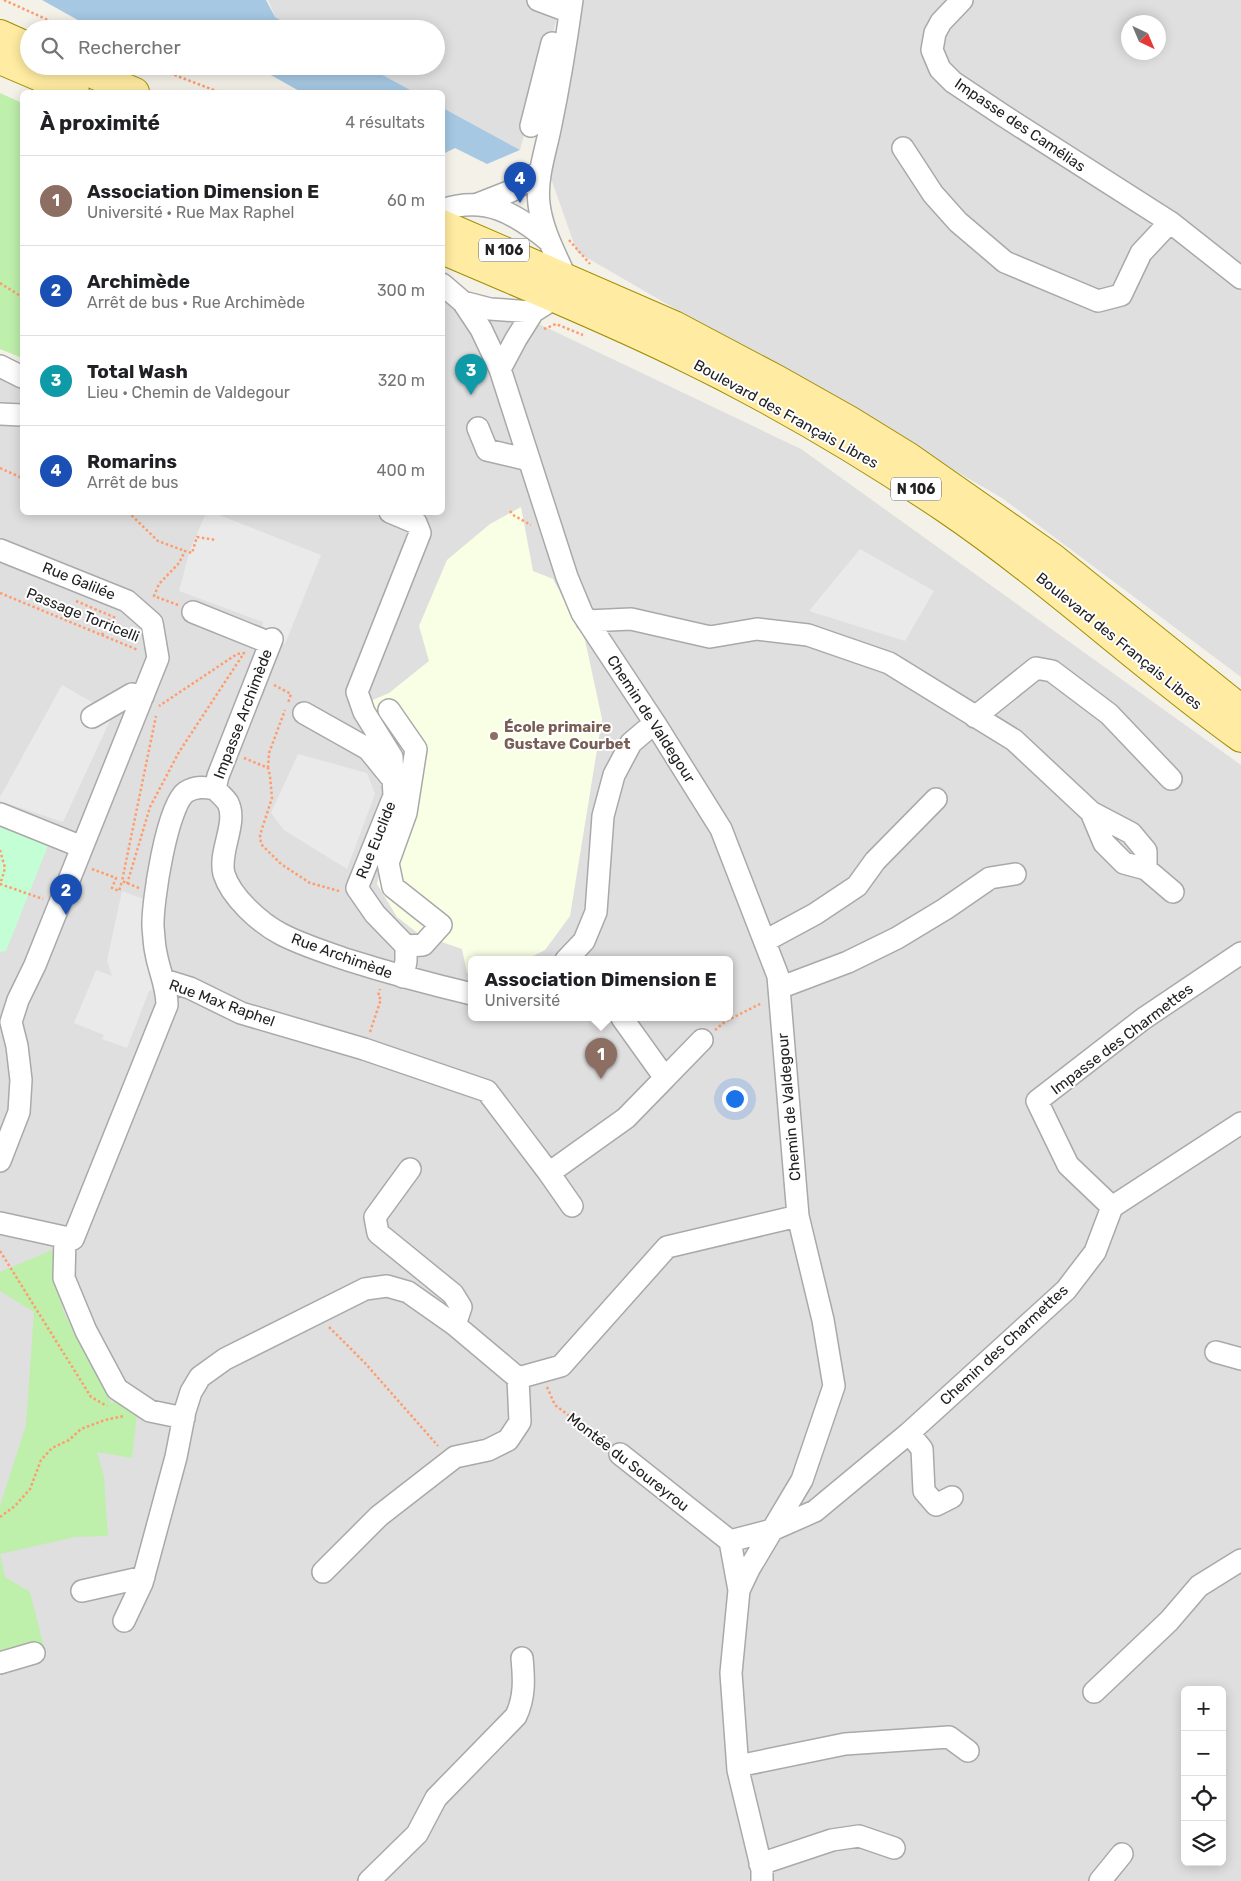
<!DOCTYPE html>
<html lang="fr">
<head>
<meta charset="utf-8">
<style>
  body { margin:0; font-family:Rubik,sans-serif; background:#f2f2f2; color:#202124 }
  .controls { position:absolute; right:15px; bottom:15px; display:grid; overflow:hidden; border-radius:8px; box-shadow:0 2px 12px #0003 }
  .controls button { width:45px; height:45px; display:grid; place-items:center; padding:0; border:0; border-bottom:1px solid #e0e0e0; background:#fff; color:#202124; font:25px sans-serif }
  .compass { position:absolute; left:1121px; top:15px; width:45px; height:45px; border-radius:50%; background:#fff; box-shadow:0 2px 12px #0003; rotate:136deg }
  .you { position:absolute; left:734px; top:1098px; width:18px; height:18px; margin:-12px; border:4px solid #fff; border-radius:50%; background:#1a73e8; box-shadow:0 0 0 8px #1a73e833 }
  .badge { display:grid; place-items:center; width:32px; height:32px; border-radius:50%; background:#b45309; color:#fff; font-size:16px; font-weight:700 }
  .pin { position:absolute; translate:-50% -41px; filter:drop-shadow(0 1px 2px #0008) }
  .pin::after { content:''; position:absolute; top:26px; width:18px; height:15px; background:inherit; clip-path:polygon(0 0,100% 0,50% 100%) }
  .popup { position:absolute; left:468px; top:956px; width:265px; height:65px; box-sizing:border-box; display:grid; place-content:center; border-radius:8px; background:#fff; filter:drop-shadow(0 1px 4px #0005); font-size:16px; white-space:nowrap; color:#757577 }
  .popup b { font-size:19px; color:#202124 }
  .popup::after { content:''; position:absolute; left:50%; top:100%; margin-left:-10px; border:10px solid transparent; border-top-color:#fff }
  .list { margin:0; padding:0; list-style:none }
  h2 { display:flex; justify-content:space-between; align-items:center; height:65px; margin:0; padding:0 20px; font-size:21px }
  h2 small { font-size:16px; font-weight:400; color:#757577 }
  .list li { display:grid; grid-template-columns:32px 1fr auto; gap:15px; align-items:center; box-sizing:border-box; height:90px; padding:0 20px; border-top:1px solid #e0e0e0 }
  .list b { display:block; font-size:19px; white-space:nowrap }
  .list p { margin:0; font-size:16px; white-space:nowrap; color:#757577 }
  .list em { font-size:16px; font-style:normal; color:#757577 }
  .icon { flex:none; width:28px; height:28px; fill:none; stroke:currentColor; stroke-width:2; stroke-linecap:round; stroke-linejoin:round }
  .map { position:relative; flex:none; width:1241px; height:1881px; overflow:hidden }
  .search { position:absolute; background:#fff; box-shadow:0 2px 12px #0003; left:20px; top:20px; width:425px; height:55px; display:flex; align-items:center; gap:12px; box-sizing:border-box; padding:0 18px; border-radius:28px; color:#757577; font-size:19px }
  .panel { position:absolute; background:#fff; box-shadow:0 2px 12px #0003; left:20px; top:90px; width:425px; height:425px; border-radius:8px }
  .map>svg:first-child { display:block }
  .residential { fill:#e0dfdf; fill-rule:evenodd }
  .education { fill:#f9ffe5 }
  .grass { fill:#beefab }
  .park { fill:#c4fed5 }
  .parking { fill:#eaeaea }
  .water { fill:#a6c8e3 }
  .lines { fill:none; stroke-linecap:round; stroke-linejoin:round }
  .minor-casing { stroke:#a9a9a9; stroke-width:24 }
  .major-casing { stroke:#a08e00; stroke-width:30 }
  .path { stroke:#ff9c6d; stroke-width:2.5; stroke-dasharray:2.5 2.5; stroke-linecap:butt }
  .minor { stroke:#fff; stroke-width:21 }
  .major { stroke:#ffeba1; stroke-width:28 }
  .education-dot { fill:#8d6e63; stroke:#fff; stroke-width:2 }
  .labels { text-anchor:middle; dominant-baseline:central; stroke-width:4; stroke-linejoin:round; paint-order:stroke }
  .shield { fill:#fff; stroke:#646464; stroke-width:1 }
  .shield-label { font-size:14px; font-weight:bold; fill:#222 }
  .street-label { font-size:15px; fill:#222; stroke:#fff }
  .education-label { font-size:15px; font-weight:bold; fill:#785e54; stroke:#fff; text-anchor:start }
</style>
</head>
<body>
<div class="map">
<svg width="1241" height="1881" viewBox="0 0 1241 1881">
  <rect width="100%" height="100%" fill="#f3f1e8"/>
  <path class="residential" d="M268 0H562L520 150 443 108 442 92H414L366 66H436V29H296L275 17Z
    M574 0H1241V677L1002 498 577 252 548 170ZM1128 22H1158V52H1128Z
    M443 280 480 296 801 449 1241 765V1881H0V377L22 386V512H442ZM472 960H730V1018H472ZM1185 1690H1222V1862H1185Z"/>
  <path class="education" d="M521 507 533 571 553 579 585 640 602 719 570 916 545 950 525 960H472V973H467L462 949 419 934 397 917 377 884 387 843 404 793 368 702 389 693 429 661 419 626 447 560 490 524Z"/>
  <path class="grass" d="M0 93 22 103V358L0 349Z
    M52 1250 63 1311 111 1403 139 1396 132 1458 97 1452 104 1477 108 1536 75 1537 0 1554 5 1577 30 1592 44 1647 0 1659V1506L26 1425 34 1312 0 1291V1272Z"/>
  <path class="park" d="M0 824 49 843 6 951 0 952Z"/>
  <path class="parking" d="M206 513H214L321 555 285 644 261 632 263 622 179 591 190 550Z
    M860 549 934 591 905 641 809 611Z
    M62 685 113 714 63 822 0 801V797Z
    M298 754 367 773 375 794 347 869 284 830 271 813Z
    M122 891 146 900 153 989 149 991 127 1048 102 1039 104 1035 74 1023 96 970 112 976 107 960Z"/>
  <path class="water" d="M42 0H266L275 17 296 29H94Z
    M255 66H366L414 92H301Z
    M442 108H443L520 150 487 164 455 148 443 154Z"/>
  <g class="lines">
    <defs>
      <path id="minor" d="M538 0 570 12
        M962 0 941 22 935 33 932 50 940 69 953 82 1004 116 1170 222 1241 278
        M531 126 552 43
        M903 148 933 194 958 222 1005 262 1098 301 1121 295 1141 253 1170 222
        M478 204 511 191 540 171
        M442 210C486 195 516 214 549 241
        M442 284 463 302 490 309 533 312 555 298 565 276C555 253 542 230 539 204 536 179 545 153 550 129 559 86 566 43 572 0
        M463 302 481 329 500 369 567 577 582 613 656 725 721 829 778 976 798 1216 823 1320 834 1386 802 1480 749 1569 739 1590 731 1673 738 1770 762 1870V1881
        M0 366 22 377
        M500 369 516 339 533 312
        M0 414 22 415
        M478 428 487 450 529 460
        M390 512 416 523 420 533 357 692 364 712 392 757 394 796 357 888 375 914 406 946V961L403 977
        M0 550 127 601 152 623 158 658 35 965 18 1000 11 1022 17 1046 21 1080 19 1112 0 1161
        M193 612 270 643
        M587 621 631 619 710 637 757 629 808 635 889 663 1014 740 1091 812 1104 843 1124 863 1146 869 1173 892
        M389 710 416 749 406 813 388 863 393 887 441 925 423 945 406 946
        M304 713 368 749 390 776
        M92 717 132 694 143 696
        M975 717 1036 668 1052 671 1109 714 1171 779
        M215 789 218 776 272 639
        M1091 812 1131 833 1146 851V869
        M0 814 82 847
        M765 941 815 914 857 886 875 861 936 799
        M566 960 584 941 596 912 603 816 614 775 631 743 645 731 656 725
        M164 980 190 988 241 1013 364 1049 487 1091 549 1173 626 1118 665 1078 622 1018
        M779 988 848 962 897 938 945 909 990 878 1015 874
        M665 1078 702 1040
        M410 1169 375 1217 378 1233 453 1294 461 1307 455 1325
        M549 1173 572 1206
        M1112 1207 1068 1165 1037 1101 1143 1019 1241 953
        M0 1223 73 1239 167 1005C167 986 159 971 156 953 154 945 154 936 153 927 152 903 167 805 186 792 196 786 205 787 215 789 219 793 225 798 228 803 238 823 218 852 224 874 231 897 260 923 281 934 302 945 325 952 348 960 389 973 430 984 472 994
        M65 1237 64 1278 86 1331 117 1389 150 1411 184 1418
        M1216 1352 1241 1359
        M909 1433 922 1449 924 1491 936 1505 952 1497
        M620 1454 730 1541
        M730 1541 772 1530 815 1511 909 1433 1066 1290 1095 1252 1112 1207 1241 1123
        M730 1541 739 1590
        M323 1572 379 1516 455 1457 488 1450 508 1440 520 1422 518 1378
        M82 1591 144 1577
        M124 1621 142 1583 176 1457 185 1411 191 1392 200 1377 225 1359 365 1289 387 1286 408 1292 455 1325 518 1378 561 1366 667 1247 798 1216
        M0 1663 34 1653
        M1094 1692 1169 1621 1199 1586 1241 1560
        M738 1766 845 1744 949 1737 968 1751
        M760 1864 832 1840 859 1836 894 1848
        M369 1881 417 1834 436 1798 516 1716C525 1697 524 1679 522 1658
        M1100 1881 1122 1854"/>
      <path id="major" d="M0 34 29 47
        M0 60 75 92
        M74 66 135 92
        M442 224 674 325 778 380 849 420 909 457 1052 557 1241 709
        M442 250C521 284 600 316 676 353 770 398 860 451 946 509 1049 579 1140 665 1241 738"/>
    </defs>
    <use href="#minor" class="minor-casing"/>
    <use href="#major" class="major-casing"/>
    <path class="path" d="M4 0 68 29
      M151 66 219 92
      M569 240 590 264
      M0 283 22 297
      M544 329 556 324 583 335
      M0 468 22 478
      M510 511 513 515 531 525
      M128 512 158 541 185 551
      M0 593 138 650
      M76 601 116 618
      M178 605 154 596 159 584 179 563 185 551 192 553 197 537 216 540
      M102 635 110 616
      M274 685 291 694 288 703
      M244 758 268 768 270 776 272 798 260 835 261 844 281 864 310 883 339 891
      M268 768 269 753 285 710
      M0 850 5 868 0 885
      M92 869 116 878 112 888 119 891 122 881
      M0 884 43 899
      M127 884 150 807 179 752 244 653 237 654 159 706
      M139 888 122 881 156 716
      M715 1030 726 1021 762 1003
      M370 1032 381 999 378 996 380 989
      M0 1251 91 1397 107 1406
      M329 1327 365 1363 438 1446
      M547 1387 555 1405 607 1444
      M0 1517 15 1506 30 1489 41 1460 52 1448 69 1440 81 1429 105 1420 124 1416"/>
    <use href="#minor" class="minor"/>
    <use href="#major" class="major"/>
  </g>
  <circle class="education-dot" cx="494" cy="736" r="5"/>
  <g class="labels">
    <g class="shield">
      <rect x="479" y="238.5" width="50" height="23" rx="4"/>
      <rect x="891" y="477.5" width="50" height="23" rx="4"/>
    </g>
    <g class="shield-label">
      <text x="504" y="250">N 106</text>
      <text x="916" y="489">N 106</text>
    </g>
    <g class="street-label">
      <text transform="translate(1020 125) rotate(34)">Impasse des Camélias</text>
      <text transform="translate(786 414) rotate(29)">Boulevard des Français Libres</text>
      <text transform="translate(79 581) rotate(22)">Rue Galilée</text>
      <text transform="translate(83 615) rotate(22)">Passage Torricelli</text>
      <text transform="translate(1119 641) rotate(39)">Boulevard des Français Libres</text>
      <text transform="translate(243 714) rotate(-69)">Impasse Archimède</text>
      <text transform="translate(651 719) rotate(57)">Chemin de Valdegour</text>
      <text transform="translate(376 840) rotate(-68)">Rue Euclide</text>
      <text transform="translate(342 956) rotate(20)">Rue Archimède</text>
      <text transform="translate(222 1003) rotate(20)">Rue Max Raphel</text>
      <text transform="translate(1122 1039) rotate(-37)">Impasse des Charmettes</text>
      <text transform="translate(789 1107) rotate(-95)">Chemin de Valdegour</text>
      <text transform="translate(1004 1345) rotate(-43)">Chemin des Charmettes</text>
      <text transform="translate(628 1462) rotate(38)">Montée du Soureyrou</text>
    </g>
    <g class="education-label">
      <text x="504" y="727">École primaire<tspan x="504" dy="17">Gustave Courbet</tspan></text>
    </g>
  </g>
</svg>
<div class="controls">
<button>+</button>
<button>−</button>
<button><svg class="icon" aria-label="locate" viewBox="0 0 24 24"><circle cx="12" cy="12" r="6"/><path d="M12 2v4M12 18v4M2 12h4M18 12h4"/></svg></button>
<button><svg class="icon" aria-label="layers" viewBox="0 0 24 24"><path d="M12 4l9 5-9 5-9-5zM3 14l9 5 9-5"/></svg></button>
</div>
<svg class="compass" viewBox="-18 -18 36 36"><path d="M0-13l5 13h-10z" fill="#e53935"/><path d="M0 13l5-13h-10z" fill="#757577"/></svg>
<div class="you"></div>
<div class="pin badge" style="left:601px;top:1079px;background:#8d6e63">1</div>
<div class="popup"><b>Association Dimension E</b>Université</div>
<div class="pin badge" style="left:66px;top:915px;background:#1a4fb4">2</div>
<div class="pin badge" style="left:471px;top:395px;background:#0f9aa8">3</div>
<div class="pin badge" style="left:520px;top:203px;background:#1a4fb4">4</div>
<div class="search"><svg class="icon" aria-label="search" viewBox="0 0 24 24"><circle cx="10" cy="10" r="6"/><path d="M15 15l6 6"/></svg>Rechercher</div>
<section class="panel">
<h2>À proximité<small>4 résultats</small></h2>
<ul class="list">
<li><span class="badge" style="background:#8d6e63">1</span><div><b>Association Dimension E</b><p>Université · Rue Max Raphel</p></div><em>60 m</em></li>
<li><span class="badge" style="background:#1a4fb4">2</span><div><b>Archimède</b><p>Arrêt de bus · Rue Archimède</p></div><em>300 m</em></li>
<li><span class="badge" style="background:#0f9aa8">3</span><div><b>Total Wash</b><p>Lieu · Chemin de Valdegour</p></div><em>320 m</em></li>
<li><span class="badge" style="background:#1a4fb4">4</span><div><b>Romarins</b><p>Arrêt de bus</p></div><em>400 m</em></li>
</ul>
</section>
</div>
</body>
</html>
